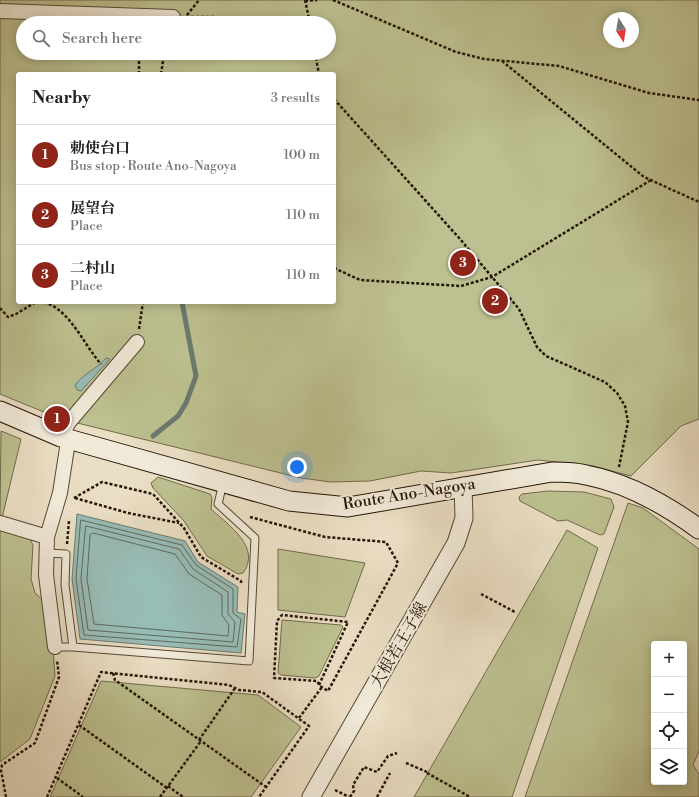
<!DOCTYPE html>
<html lang="en">
<head>
<meta charset="utf-8">
<style>
  body { margin:0; font-family:"Libre Bodoni","Noto Serif JP",serif; background:#f6f6f6; color:#222 }
  .controls { position:absolute; right:12px; bottom:12px; display:grid; overflow:hidden; border-radius:4px; box-shadow:0 2px 10px #0003 }
  .controls button { width:36px; height:36px; display:grid; place-items:center; padding:0; border:0; border-bottom:1px solid #e0e0e0; background:#fff; color:#222; font:20px sans-serif }
  .compass { position:absolute; left:603px; top:12px; width:36px; height:36px; border-radius:50%; background:#fff; box-shadow:0 2px 10px #0003; rotate:168deg }
  .you { position:absolute; left:297px; top:467px; width:14px; height:14px; margin:-10px; border:3px solid #fff; border-radius:50%; background:#1a73e8; box-shadow:0 0 0 6px #1a73e833 }
  .badge { display:grid; place-items:center; width:26px; height:26px; border-radius:50%; background:#8f2418; color:#fff; font-size:13px; font-weight:700 }
  .pin { position:absolute; translate:-50% -50%; border:2px solid #fff; box-shadow:0 1px 4px #0006 }
  .list { margin:0; padding:0; list-style:none }
  h2 { display:flex; justify-content:space-between; align-items:center; height:52px; margin:0; padding:0 16px; font-size:17px }
  h2 small { font-size:13px; font-weight:400; color:#767676 }
  .list li { display:grid; grid-template-columns:26px 1fr auto; gap:12px; align-items:center; box-sizing:border-box; height:60px; padding:0 16px; border-top:1px solid #e0e0e0 }
  .list b { display:block; font-size:15px; white-space:nowrap }
  .list p { margin:0; font-size:13px; white-space:nowrap; color:#767676 }
  .list em { font-size:13px; font-style:normal; color:#767676 }
  .icon { flex:none; width:22px; height:22px; fill:none; stroke:currentColor; stroke-width:2; stroke-linecap:round; stroke-linejoin:round }
  .map { position:relative; flex:none; width:699px; height:797px; overflow:hidden }
  .search { position:absolute; background:#fff; box-shadow:0 2px 10px #0003; left:16px; top:16px; width:320px; height:44px; display:flex; align-items:center; gap:10px; box-sizing:border-box; padding:0 14px; border-radius:22px; color:#767676; font-size:15px }
  .panel { position:absolute; background:#fff; box-shadow:0 2px 10px #0003; left:16px; top:72px; width:320px; height:232px; border-radius:4px }
  .map>svg:first-child { display:block }
  .green { fill:#bdc090; stroke:#706b4b; fill-rule:evenodd }
  .water { fill:#98bcb6; stroke:#6a7a70 }
  .lines { fill:none; stroke-linecap:round; stroke-linejoin:round }
  .shore { stroke:#5e695e; stroke-width:1 }
  .stream { stroke:#6a7a70; stroke-width:5 }
  .service-casing { stroke:#564836; stroke-width:9 }
  .minor-casing { stroke:#564836; stroke-width:16 }
  .tertiary-casing { stroke:#564836; stroke-width:19 }
  .secondary-casing { stroke:#241606; stroke-width:21 }
  .path { stroke:#241606; stroke-width:2.5; stroke-dasharray:3 2; stroke-linecap:butt }
  .service { stroke:#f1ead9; stroke-width:7 }
  .minor { stroke:#f1ead9; stroke-width:14 }
  .tertiary { stroke:#f1ead9; stroke-width:17 }
  .secondary { stroke:#f1ead9; stroke-width:19 }
  .labels { text-anchor:middle; dominant-baseline:central; stroke-width:4; stroke-linejoin:round; paint-order:stroke }
  .street-label { font-size:16px; fill:#241606; stroke:#f1ead9 }
</style>
</head>
<body>
<div class="map">
<svg width="699" height="797" viewBox="0 0 699 797">
  <rect width="100%" height="100%" fill="#eadec4"/>
  <filter id="stains"><feTurbulence type="fractalNoise" baseFrequency=".005" numOctaves="4"/><feColorMatrix values="0 0 0 0 .2 0 0 0 0 .09 0 0 0 0 .02 0 0 0 .5 -.17"/></filter>
  <radialGradient id="worn" r=".72"><stop offset=".6" stop-color="#630" stop-opacity="0"/><stop offset="1" stop-color="#630" stop-opacity=".3"/></radialGradient>
  <path class="green" d="M0 0H699V419L681 426 631 476 593 466 538 460 451 473 421 471 370 481 331 482 301 478 61 419 0 394ZM609 18H633V42H609ZM23 23H329V53H23ZM18 74H334V302H18Z
    M1 431 21 439 2 518 0 517Z
    M158 477 210 494 212 498 211 509C228 525 262 547 243 573L238 574 207 556 184 521 153 488 151 483Z
    M548 491 584 492 611 499 614 507 604 534 600 535 567 520 558 521 520 501 519 497 522 494Z
    M628 503 643 508 699 549V751L693 765 699 774V797H525ZM654 644H684V782H654Z
    M0 529 29 537 33 545 31 579 35 593 45 602 53 648 55 676 30 739 0 762Z
    M567 530 598 548 512 797H414Z
    M278 549 365 563 345 617 278 610Z
    M282 620 341 625 343 627 319 676 315 678 281 675 278 673Z
    M101 681 258 695 301 727 251 797H50Z"/>
  <path class="water" d="M106 358 110 359 81 391 77 390 75 385C84 373 97 369 106 358Z
    M77 514 185 541 198 562 238 587 237 612 245 614 241 653 80 639 72 579Z"/>
  <g class="lines">
    <path class="shore" d="M81 520 182 545 196 565 233 589V613L241 619 237 647 84 635 76 579Z
      M86 526 179 549 193 569 228 592V614L235 622 233 642 88 630 81 579Z
      M93 533 175 554 189 574 222 595V615L229 625 228 636 94 624 87 579 90 535Z"/>
    <path class="stream" d="M153 436 178 416 186 403 196 376 182 302"/>
    <defs>
      <path id="service" d="M47 553 66 554 65 585 73 647H55
        M73 647 249 661 255 538 218 504 223 483"/>
      <path id="minor" d="M0 11 173 17
        M61 437 69 422 137 342
        M0 523 47 537 60 493 67 448 70 439
        M47 537 46 575 55 647"/>
      <path id="tertiary" d="M311 797 456 543 464 518 463 486"/>
      <path id="secondary" d="M0 411 61 437 289 501 348 507 552 472C563 472 575 472 586 475 627 483 665 504 699 529"/>
    </defs>
    <use href="#service" class="service-casing"/>
    <use href="#minor" class="minor-casing"/>
    <use href="#tertiary" class="tertiary-casing"/>
    <use href="#secondary" class="secondary-casing"/>
    <path class="path" d="M305 0 310 23
      M333 0 456 52 484 59 559 66 649 93 699 100
      M305 1 317 0
      M187 15 199 0
      M186 17H215L253 23
      M315 53 319 74
      M502 61 644 177 699 202
      M139 74V53
      M161 74 163 61 167 53
      M334 99 460 239 519 309 537 347 546 356 605 382 617 393 625 406 628 422 619 467
      M334 268 360 280 461 286 492 277 651 180
      M39 302C67 303 83 344 101 364
      M0 308 8 317 16 314 36 302
      M139 329 143 302
      M74 498 102 482 153 494 184 528 201 557 241 581V583
      M75 498 128 513 179 523
      M250 517 325 537 386 542 398 563 328 691 320 686 317 681 274 678 277 621 282 615 348 622 319 685
      M67 544 69 521
      M481 594 515 612
      M113 673 115 680 266 787
      M299 718 322 687
      M79 725 167 788
      M199 740 235 688
      M406 763 427 772
      M427 773 470 797
      M57 778 83 797
      M168 786 183 797
      M335 790 349 797
      M6 797 1 770 2 765 35 743 59 677 57 660
      M47 797 101 672 229 685 239 690 262 692 309 726 259 797
      M160 797 201 741
      M350 797 354 791 353 785 364 767 377 772 388 756 397 753
      M377 797 390 773"/>
    <use href="#service" class="service"/>
    <use href="#minor" class="minor"/>
    <use href="#tertiary" class="tertiary"/>
    <use href="#secondary" class="secondary"/>
  </g>
  <g class="labels">
    <g class="street-label">
      <text transform="translate(409 494) rotate(-9)">Route Ano-Nagoya</text>
      <text transform="translate(399 645) rotate(-60)">大根若王子線</text>
    </g>
  </g>
  <rect width="100%" height="100%" filter="url(#stains)"/>
  <rect width="100%" height="100%" fill="url(#worn)"/>
</svg>
<div class="controls">
<button>+</button>
<button>−</button>
<button><svg class="icon" aria-label="locate" viewBox="0 0 24 24"><circle cx="12" cy="12" r="6"/><path d="M12 2v4M12 18v4M2 12h4M18 12h4"/></svg></button>
<button><svg class="icon" aria-label="layers" viewBox="0 0 24 24"><path d="M12 4l9 5-9 5-9-5zM3 14l9 5 9-5"/></svg></button>
</div>
<svg class="compass" viewBox="-18 -18 36 36"><path d="M0-13l5 13h-10z" fill="#e53935"/><path d="M0 13l5-13h-10z" fill="#767676"/></svg>
<div class="you"></div>
<div class="pin badge" style="left:57px;top:419px">1</div>
<div class="pin badge" style="left:495px;top:301px">2</div>
<div class="pin badge" style="left:463px;top:263px">3</div>
<div class="search"><svg class="icon" aria-label="search" viewBox="0 0 24 24"><circle cx="10" cy="10" r="6"/><path d="M15 15l6 6"/></svg>Search here</div>
<section class="panel">
<h2>Nearby<small>3 results</small></h2>
<ul class="list">
<li><span class="badge">1</span><div><b>勅使台口</b><p>Bus stop · Route Ano-Nagoya</p></div><em>100 m</em></li>
<li><span class="badge">2</span><div><b>展望台</b><p>Place</p></div><em>110 m</em></li>
<li><span class="badge">3</span><div><b>二村山</b><p>Place</p></div><em>110 m</em></li>
</ul>
</section>
</div>
</body>
</html>
